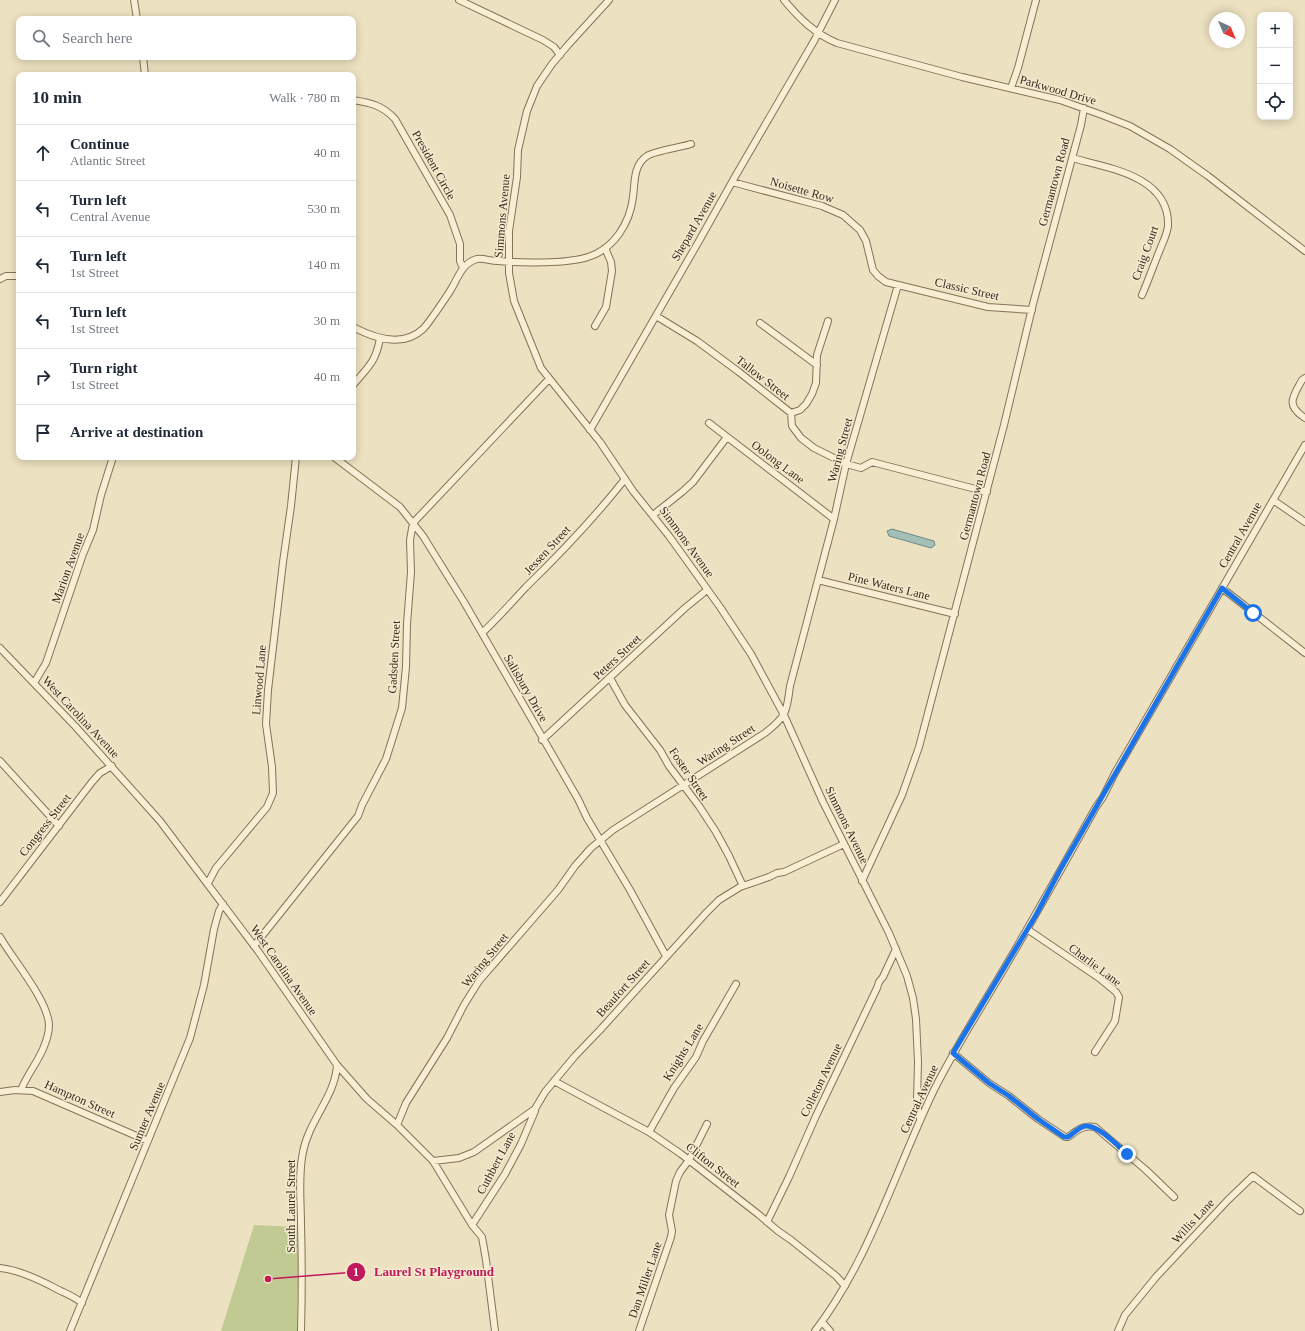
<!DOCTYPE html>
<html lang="en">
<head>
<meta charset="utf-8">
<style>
  body { margin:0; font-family:"Times New Roman",serif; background:#f2f2f3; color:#1f2937 }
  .controls { position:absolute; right:12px; top:12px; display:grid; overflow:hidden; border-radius:8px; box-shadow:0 2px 10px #0003 }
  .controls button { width:36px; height:36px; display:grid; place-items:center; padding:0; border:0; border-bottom:1px solid #e0e1e3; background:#fff; color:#1f2937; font:20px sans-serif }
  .compass { position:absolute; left:1209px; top:12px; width:36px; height:36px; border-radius:50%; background:#fff; box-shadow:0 2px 10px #0003; rotate:136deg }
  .stop { position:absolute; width:12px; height:12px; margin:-9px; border:3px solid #1a73e8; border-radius:50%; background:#fff }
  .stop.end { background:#1a73e8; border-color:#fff; box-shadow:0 1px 4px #0008 }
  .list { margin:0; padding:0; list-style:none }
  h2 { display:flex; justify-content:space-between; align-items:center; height:52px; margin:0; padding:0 16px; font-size:17px }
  h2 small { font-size:13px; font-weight:400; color:#747a83 }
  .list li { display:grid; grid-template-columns:26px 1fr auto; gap:12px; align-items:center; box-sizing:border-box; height:56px; padding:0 16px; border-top:1px solid #e0e1e3 }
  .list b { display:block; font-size:15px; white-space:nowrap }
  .list p { margin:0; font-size:13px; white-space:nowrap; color:#747a83 }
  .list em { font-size:13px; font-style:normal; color:#747a83 }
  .icon { flex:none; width:22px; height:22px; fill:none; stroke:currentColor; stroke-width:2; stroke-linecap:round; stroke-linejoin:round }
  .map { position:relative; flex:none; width:1305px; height:1331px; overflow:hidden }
  .search { position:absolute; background:#fff; box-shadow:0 2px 10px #0003; left:16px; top:16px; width:340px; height:44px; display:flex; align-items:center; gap:10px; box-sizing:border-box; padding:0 14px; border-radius:8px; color:#747a83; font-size:15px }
  .panel { position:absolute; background:#fff; box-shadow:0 2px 10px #0003; left:16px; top:72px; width:340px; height:388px; border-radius:8px }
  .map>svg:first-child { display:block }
  .green { fill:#c2ca94 }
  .water { fill:#a3bfb8; stroke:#6a8c85 }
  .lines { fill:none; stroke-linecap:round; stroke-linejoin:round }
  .minor-casing { stroke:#857258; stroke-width:8 }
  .minor { stroke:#f8eed3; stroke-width:6 }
  .route { stroke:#1a73e8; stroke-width:5 }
  .labels { text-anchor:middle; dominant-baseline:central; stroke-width:3; stroke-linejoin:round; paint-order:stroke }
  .street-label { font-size:12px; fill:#35291d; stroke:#f4ebcf }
  .leader { fill:none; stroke:#c2185b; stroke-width:1.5 }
  .callout-dot { fill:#c2185b; stroke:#f4ebcf; stroke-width:1.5 }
  .mark-label { font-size:12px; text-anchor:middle; font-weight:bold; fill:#fff }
  .callout-label { font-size:13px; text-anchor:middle; font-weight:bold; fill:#c2185b; stroke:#f4ebcf; stroke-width:3; stroke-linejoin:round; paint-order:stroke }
</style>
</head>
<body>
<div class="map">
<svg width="1305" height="1331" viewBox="0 0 1305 1331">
  <rect width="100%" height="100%" fill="#ece1c0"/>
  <path class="green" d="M254 1225 299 1227 297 1331H221Z"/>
  <path class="water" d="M892 529 934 541 935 545 931 548 889 536 887 531Z"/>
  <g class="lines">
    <defs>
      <path id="minor" d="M134 0 137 19
        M459 0 543 40 554 47 560 55
        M609 0 568 45 552 64 537 86 527 111 518 150 517 177 509 231V273L514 301 541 368 600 442 633 491 669 536 720 607 751 654 784 715 823 802 889 933 907 976 913 998 916 1019 918 1062 917 1101 918 1110 920 1119
        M784 0C799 18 815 34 837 43L962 77 1060 100 1102 115 1130 126 1170 149 1208 176 1305 251
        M143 57 145 75
        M1011 88 1018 68 1036 0
        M353 100C371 103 382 105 395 119L450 215 460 244V261L463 268
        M1072 158C1108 168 1170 176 1168 226 1167 235 1162 244 1159 252 1153 267 1148 281 1142 295
        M732 182 822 206 843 215 860 230 866 241 873 270 878 276 886 282 988 307 1032 310
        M0 279 6 276H19
        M656 316 697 341 739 372 791 413 792 426 801 438 814 448 846 464 861 468 872 462 987 492
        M760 323 817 365
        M595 326 606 307 612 271 611 262 605 248
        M353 327C374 338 403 348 423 329 428 324 432 317 436 312 442 303 448 295 453 286 459 275 463 263 477 259 484 258 490 261 498 261 520 263 567 264 588 257 614 249 630 223 633 197 635 183 633 165 647 156 654 151 682 147 691 144
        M1305 378 1302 380C1293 397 1285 405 1305 418
        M353 385C368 367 376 362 380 338
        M791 413 800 410 806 404 812 394 816 383 817 355 828 321
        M709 423 834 519
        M590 430 699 241 736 175 814 41 835 0
        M334 457 400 507 423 536 464 602 578 799 587 818 630 890 666 956
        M1273 500 1305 522
        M653 515 682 492 693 482 727 437
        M818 580 955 614
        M1222 588 1305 653
        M482 633C497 619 511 603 526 587 561 553 595 517 625 479
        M0 648 75 726 160 821 258 951 337 1065 367 1099 397 1125 433 1161 472 1225 482 1237 486 1260 495 1331
        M610 678 625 705 660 750 669 766 699 806 716 832 729 856 743 886
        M34 683 46 663 83 554 93 530 101 495 113 457
        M542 740 685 608 707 590
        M0 761 59 826
        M862 881 902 795 919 747 1004 425 1033 304 1081 125 1084 108
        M208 883 216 868 267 807 273 793 272 767 266 724 268 690 283 562 291 506 296 457
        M0 902 92 782 100 773 112 766
        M1027 929 1099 978 1116 992 1119 997 1115 1021 1095 1052
        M0 937C13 960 48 1000 49 1025 49 1033 46 1042 43 1049 37 1063 27 1075 21 1090
        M254 946 358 816 362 805 386 759 402 708 406 667 407 624 411 572 410 540 413 523 549 379
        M953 1053 989 1083 1009 1096 1038 1119 1065 1137H1068C1078 1130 1082 1125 1095 1127L1146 1170 1174 1197
        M554 1081 649 1132 681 1154 758 1214 778 1231 791 1240 836 1276 845 1286
        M0 1092 15 1090 33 1091 148 1141
        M397 1125 406 1103 447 1038 464 1005 479 981 558 890 575 866 591 848 613 830 765 733C786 717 787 712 790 686L834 519 846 464 898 285
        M649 1132 674 1088 696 1057 703 1041 736 984
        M433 1161 459 1158 474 1152 535 1109 545 1092 575 1056 600 1030 706 913 719 900 740 887 769 877 777 873 784 872 844 844
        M767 1222 789 1177 816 1116 877 988 879 982 883 977 896 949
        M472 1225 505 1174 521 1144 535 1111
        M0 1268C19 1270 38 1279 55 1288 64 1293 74 1296 82 1303
        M822 1322 830 1331
        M70 1331 190 1038 204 985 214 929 219 911 223 904
        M301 1331C302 1296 302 1260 301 1225 301 1201 298 1175 303 1152 309 1120 335 1097 337 1065
        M639 1331 671 1237 672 1231 669 1215 676 1181 680 1172 689 1160 707 1124
        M815 1331C870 1259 895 1171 934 1090 956 1046 983 1005 1008 962 1038 911 1067 859 1096 807L1103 797 1115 773 1305 445
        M1118 1331 1125 1315 1156 1277 1228 1200 1253 1176 1300 1211"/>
    </defs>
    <use href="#minor" class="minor-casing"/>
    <use href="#minor" class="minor"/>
  </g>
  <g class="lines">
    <path class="route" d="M1127 1154C1118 1146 1098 1125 1086 1126 1080 1126 1073 1134 1068 1137H1064L1038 1119 1009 1096 989 1083 953 1053 1036 915 1060 870 1222 588 1253 613"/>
  </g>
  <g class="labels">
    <g class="street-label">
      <text transform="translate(1058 90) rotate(16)">Parkwood Drive</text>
      <text transform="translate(434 165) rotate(61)">President Circle</text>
      <text transform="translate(1054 182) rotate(-75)">Germantown Road</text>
      <text transform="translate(802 190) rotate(16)">Noisette Row</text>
      <text transform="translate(502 216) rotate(-85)">Simmons Avenue</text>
      <text transform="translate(694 226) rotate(-60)">Shepard Avenue</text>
      <text transform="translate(1145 253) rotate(-70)">Craig Court</text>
      <text transform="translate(967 289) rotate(13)">Classic Street</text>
      <text transform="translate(763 378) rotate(38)">Tallow Street</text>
      <text transform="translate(840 450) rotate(-75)">Waring Street</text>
      <text transform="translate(778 462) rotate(37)">Oolong Lane</text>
      <text transform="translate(975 496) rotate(-75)">Germantown Road</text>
      <text transform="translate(1240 535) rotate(-60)">Central Avenue</text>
      <text transform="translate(687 542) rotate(54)">Simmons Avenue</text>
      <text transform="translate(547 550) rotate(-47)">Jessen Street</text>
      <text transform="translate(68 568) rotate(-70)">Marion Avenue</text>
      <text transform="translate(889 586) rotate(14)">Pine Waters Lane</text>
      <text transform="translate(394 657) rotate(-87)">Gadsden Street</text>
      <text transform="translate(617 657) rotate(-43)">Peters Street</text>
      <text transform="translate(259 680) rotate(-85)">Linwood Lane</text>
      <text transform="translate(526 688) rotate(60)">Salisbury Drive</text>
      <text transform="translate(81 717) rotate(47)">West Carolina Avenue</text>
      <text transform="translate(726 745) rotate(-33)">Waring Street</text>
      <text transform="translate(689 774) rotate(56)">Foster Street</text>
      <text transform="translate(45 825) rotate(-52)">Congress Street</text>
      <text transform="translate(847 825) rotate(64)">Simmons Avenue</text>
      <text transform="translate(485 960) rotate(-51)">Waring Street</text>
      <text transform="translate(1095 965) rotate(37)">Charlie Lane</text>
      <text transform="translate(284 970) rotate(55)">West Carolina Avenue</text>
      <text transform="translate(623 988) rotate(-48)">Beaufort Street</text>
      <text transform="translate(683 1052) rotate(-58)">Knights Lane</text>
      <text transform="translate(821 1080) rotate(-64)">Colleton Avenue</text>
      <text transform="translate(80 1099) rotate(24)">Hampton Street</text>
      <text transform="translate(919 1099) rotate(-65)">Central Avenue</text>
      <text transform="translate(147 1116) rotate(-67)">Sumter Avenue</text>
      <text transform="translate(496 1163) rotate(-62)">Cuthbert Lane</text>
      <text transform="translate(713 1165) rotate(38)">Clifton Street</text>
      <text transform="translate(291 1206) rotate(-90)">South Laurel Street</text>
      <text transform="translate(1193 1221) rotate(-47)">Willis Lane</text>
      <text transform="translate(645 1280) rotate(-71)">Dan Miller Lane</text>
    </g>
  </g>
  <path class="leader" d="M268 1279L356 1272"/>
  <g class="callout-dot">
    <circle cx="268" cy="1279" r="4"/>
    <circle cx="356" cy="1272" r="10"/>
  </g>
  <g class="mark-label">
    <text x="356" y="1276">1</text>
  </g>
  <g class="callout-label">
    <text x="434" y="1276">Laurel St Playground</text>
  </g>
</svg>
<div class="controls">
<button>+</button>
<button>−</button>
<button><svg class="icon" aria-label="locate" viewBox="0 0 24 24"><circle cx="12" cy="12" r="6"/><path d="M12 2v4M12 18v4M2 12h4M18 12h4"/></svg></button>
</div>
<svg class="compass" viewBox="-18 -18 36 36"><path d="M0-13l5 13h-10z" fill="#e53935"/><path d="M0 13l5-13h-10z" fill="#747a83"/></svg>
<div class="stop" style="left:1253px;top:613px"></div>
<div class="stop end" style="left:1127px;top:1154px"></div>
<div class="search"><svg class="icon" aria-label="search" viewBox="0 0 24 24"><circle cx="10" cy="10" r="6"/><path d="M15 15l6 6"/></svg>Search here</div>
<section class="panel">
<h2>10 min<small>Walk · 780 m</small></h2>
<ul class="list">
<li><svg class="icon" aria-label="ahead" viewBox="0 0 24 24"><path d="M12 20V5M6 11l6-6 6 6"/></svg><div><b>Continue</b><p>Atlantic Street</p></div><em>40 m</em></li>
<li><svg class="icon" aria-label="left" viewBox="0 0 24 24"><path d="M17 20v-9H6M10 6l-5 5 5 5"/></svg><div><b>Turn left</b><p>Central Avenue</p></div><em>530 m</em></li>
<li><svg class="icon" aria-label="left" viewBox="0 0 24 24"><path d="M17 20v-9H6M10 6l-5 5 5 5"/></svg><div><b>Turn left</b><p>1st Street</p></div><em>140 m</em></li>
<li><svg class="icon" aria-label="left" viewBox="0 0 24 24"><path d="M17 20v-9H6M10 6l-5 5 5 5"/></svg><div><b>Turn left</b><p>1st Street</p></div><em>30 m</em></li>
<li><svg class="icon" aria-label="right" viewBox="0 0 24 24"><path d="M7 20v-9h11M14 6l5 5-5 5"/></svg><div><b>Turn right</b><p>1st Street</p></div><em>40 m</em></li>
<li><svg class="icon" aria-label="arrive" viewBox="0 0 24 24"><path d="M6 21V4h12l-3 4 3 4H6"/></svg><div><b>Arrive at destination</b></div></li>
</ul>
</section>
</div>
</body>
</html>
